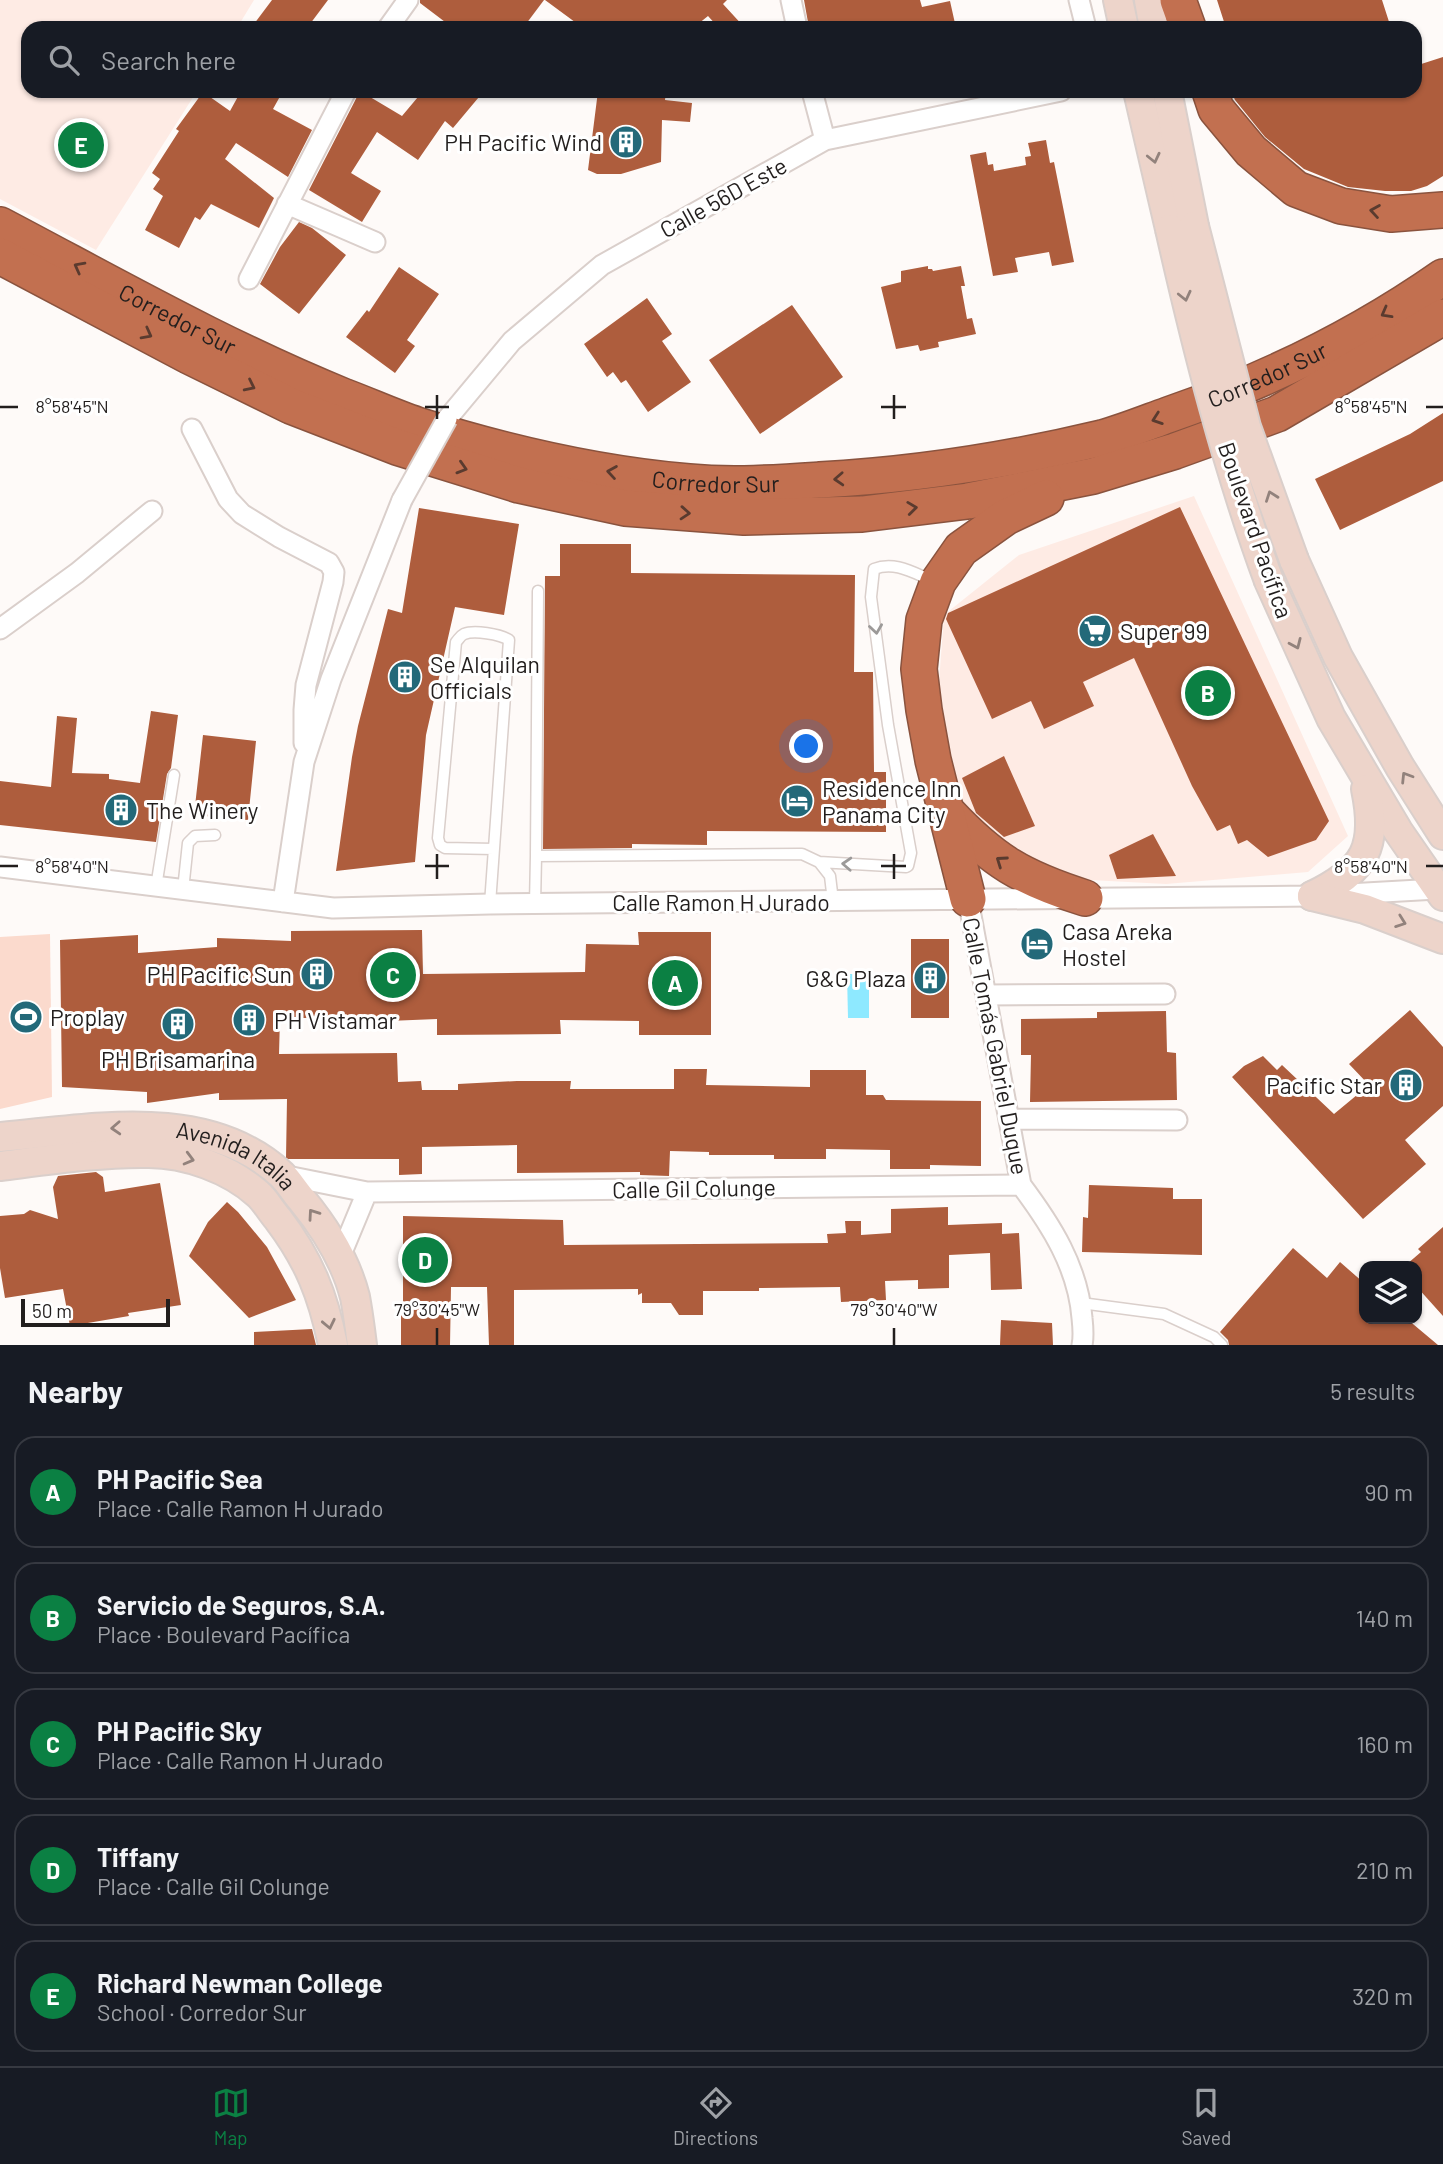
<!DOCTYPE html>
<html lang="en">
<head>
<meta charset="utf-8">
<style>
  body { margin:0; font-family:Barlow,sans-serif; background:#20242c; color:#f1f3f6 }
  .controls { position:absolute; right:21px; bottom:21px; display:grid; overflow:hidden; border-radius:14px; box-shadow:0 2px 5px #0004 }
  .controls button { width:63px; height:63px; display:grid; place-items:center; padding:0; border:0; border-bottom:2px solid #363941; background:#171b24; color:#f1f3f6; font:35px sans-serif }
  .scale { position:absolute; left:21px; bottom:18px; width:149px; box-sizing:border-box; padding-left:7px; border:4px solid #221e1d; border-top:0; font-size:19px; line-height:24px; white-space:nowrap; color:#221e1d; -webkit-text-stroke:5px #fff; paint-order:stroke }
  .you { position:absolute; left:807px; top:747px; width:24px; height:24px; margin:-18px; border:5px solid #fff; border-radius:50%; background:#1a73e8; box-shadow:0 0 0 10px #1a73e833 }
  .badge { display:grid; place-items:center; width:46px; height:46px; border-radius:50%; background:#0b8043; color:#fff; font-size:23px; font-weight:700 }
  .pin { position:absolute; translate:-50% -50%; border:4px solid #fff; box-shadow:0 2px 7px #0006 }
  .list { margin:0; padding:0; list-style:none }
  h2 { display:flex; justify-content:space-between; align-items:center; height:91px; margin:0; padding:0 28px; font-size:30px }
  h2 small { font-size:23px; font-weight:400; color:#9ea1a6 }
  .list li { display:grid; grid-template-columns:46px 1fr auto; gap:21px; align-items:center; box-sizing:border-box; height:112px; margin:0 14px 14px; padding:0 14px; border:2px solid #363941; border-radius:21px }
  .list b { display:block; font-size:26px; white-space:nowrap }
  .list p { margin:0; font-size:23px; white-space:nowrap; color:#9ea1a6 }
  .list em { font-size:23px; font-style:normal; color:#9ea1a6 }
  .icon { flex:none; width:38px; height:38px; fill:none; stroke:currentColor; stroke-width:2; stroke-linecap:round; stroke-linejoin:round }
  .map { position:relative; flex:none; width:1443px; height:1345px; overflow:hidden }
  .search { position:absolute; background:#171b24; box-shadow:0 2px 5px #0004; left:21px; right:21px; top:21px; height:77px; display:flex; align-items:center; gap:18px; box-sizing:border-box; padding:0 24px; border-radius:21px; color:#9ea1a6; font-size:26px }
  .sheet { height:721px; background:#171b24 }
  nav { display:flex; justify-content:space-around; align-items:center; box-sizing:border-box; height:98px; border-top:2px solid #363941; background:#171b24; font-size:19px; color:#9ea1a6 }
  nav a { display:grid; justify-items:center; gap:4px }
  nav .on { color:#0b8043 }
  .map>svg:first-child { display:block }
  .built { fill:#feebe4 }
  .green { fill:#fbdacd }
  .water { fill:#8ee9ff }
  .building { fill:#ae5d3d }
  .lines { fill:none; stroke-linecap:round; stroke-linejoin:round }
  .lane-casing { stroke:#dacfcb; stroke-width:13 }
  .street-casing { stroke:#dacfcb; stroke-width:23 }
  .secondary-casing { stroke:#dacfcb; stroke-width:32 }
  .highway-casing { stroke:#8a533e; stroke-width:38 }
  .lane { stroke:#fff; stroke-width:10 }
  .street { stroke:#fff; stroke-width:19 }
  .secondary { stroke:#edd4ca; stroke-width:28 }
  .highway { stroke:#c27050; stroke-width:35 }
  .street-bridge-casing { stroke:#dacfcb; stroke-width:23; stroke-linecap:butt }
  .secondary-bridge-casing { stroke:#dacfcb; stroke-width:32; stroke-linecap:butt }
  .street-bridge { stroke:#fff; stroke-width:19 }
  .secondary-bridge { stroke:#edd4ca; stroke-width:28 }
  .oneway { stroke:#92827c }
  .oneway2 { stroke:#5a3b2f }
  .oneway3 { stroke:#9c9a99 }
  .ticks { fill:none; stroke:#221e1d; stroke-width:2.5 }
  .labels { text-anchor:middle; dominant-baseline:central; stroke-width:6; stroke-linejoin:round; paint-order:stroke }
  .poi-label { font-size:23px; fill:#221e1d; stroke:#fff; text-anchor:start }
  .street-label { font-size:23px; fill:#221e1d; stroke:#fff }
  .ticks-label { font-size:18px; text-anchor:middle; fill:#221e1d; stroke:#fff; stroke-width:6; stroke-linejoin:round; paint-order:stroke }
</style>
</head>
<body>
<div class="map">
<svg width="1443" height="1345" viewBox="0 0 1443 1345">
  <rect width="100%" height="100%" fill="#fefaf8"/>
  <path class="built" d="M0 0H254L237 28H28V91H197L96 250 0 199Z
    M1194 496 1348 836 1308 872 1166 884 1090 880 1010 856 971 822 953 782 939 682 944 615 1019 555Z"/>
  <path class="green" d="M50 934 52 1097 0 1109V937Z"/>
  <path class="water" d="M847 974H869V1018H848Z"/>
  <path class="building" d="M272 0H328L307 28H251Z
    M420 0H544L523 28H453L420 3Z
    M545 0H727L723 4 745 28H719L708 16 693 28H583Z
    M804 0H920L922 7 950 1 956 28H809Z
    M1217 0H1382L1391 28H1226Z
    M1443 57V176L1427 186 1411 191H1385L1348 187 1304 169 1265 137 1235 100 1231 91H1415V66Z
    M241 91H283L273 109 312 130 288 177 236 143 225 159 274 198 259 228 211 204 200 220 195 217 179 248 145 230 163 196 153 189 160 179 152 173 179 131 176 129 203 92 230 111Z
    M360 91 402 116 423 91H484L453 128 445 121 418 160 377 132 351 173 381 191 362 222 309 190Z
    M598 91H666L665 100 692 103 690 122 662 120 661 162 621 174H597L588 170Z
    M1046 140 1050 163 1054 162 1074 262 1052 266 1049 252 1015 258 1018 272 993 276 970 155 986 152 988 165 993 164 994 171 1026 165 1025 157 1031 156 1028 143Z
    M299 222 312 228 346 255 299 314 260 284 280 247Z
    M928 266V269H932L933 271 961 266 965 286H961L967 319 972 318 976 334 938 342 939 347 920 351 918 345 896 349 881 287 901 282V271Z
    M399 267 439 294 407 340 415 346 395 373 346 337 367 310 369 312Z
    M647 298 672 334 662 341 691 382 648 412 626 380 621 383 613 372 607 377 584 344Z
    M792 305 843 377 760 434 709 360Z
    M1443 413V481L1340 530 1315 479 1410 434Z
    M1180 507 1329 821 1316 840 1268 857 1247 840 1238 844 1230 825 1217 831 1192 786 1134 658 1083 682 1094 706 1044 729 1031 701 992 719 946 619 948 613Z
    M419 508 519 524 504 615 455 607 426 735 415 862 336 871 352 757 358 726 388 609 402 613Z
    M560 544H631V573L855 575 854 672H873L874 772H886V832L707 831V845L632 844V848L543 849 545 576H560Z
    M151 711 178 715 171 768 167 774 156 842 0 825V781L51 787 57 716 77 718 72 773 109 774V779L140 783Z
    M203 735 256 741 248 820 194 815Z
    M1004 756 1035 826 1004 837 976 813 962 778Z
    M1153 834 1176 876 1117 879 1109 855Z
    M422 930 423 974 585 972 586 944 639 945 638 932H711V1035H639V1021L560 1020 561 1034 437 1035V1019L364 1022V1018H280L279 1054 397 1053 398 1082 421 1081 422 1090H458V1084L517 1081H571L570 1089H674V1069H707L706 1085 810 1087V1070H866V1095H883L886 1100 981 1101V1166L930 1165V1169H890V1150L826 1149V1159H774V1155H709V1152L670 1151 669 1176 640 1175V1172L517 1173V1145L422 1147V1174L399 1175V1159H288L286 1158 287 1099 219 1100V1093L147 1103V1092L62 1087 60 940 138 935V953L217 947V938L291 941V931Z
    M911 939H949V1018H911Z
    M1410 1010 1443 1047V1106L1405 1140 1426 1164 1363 1219 1232 1077 1244 1066 1263 1056 1277 1070 1282 1065 1334 1114 1369 1085 1349 1064Z
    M1166 1011 1167 1052 1176 1053 1177 1100 1030 1102 1031 1055H1021V1019L1097 1018V1012Z
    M96 1172 103 1177 105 1192 160 1183 181 1305 128 1313 129 1316 70 1326 63 1289 5 1298 0 1268V1216L24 1214 30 1210 58 1219 53 1187 58 1176Z
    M1089 1185 1173 1188V1199H1202V1255L1082 1252 1083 1217 1088 1218Z
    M227 1202 238 1212 267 1247 296 1300 249 1318 189 1256 208 1222Z
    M948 1207V1225L1002 1223V1234L1019 1233 1022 1289 991 1290 990 1253 949 1255V1288L918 1289V1280L885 1281 886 1300 841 1302 840 1287 759 1288V1291H703V1315H679L671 1303H642V1293L638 1295V1289L514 1290V1345H489L487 1287H451L450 1345H401V1313H403V1216L563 1220 564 1245 828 1243 827 1234 846 1233 845 1221H861V1235L891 1233V1209Z
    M1443 1227V1316L1417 1287V1266H1409L1407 1264 1421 1252 1418 1249Z
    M1293 1248 1327 1278 1340 1262 1364 1283V1319H1407L1438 1345H1229L1228 1340 1220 1332Z
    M1001 1320 1052 1323 1053 1345H1000Z
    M312 1329 316 1345H254V1332Z"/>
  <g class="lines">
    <defs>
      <path id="lane" d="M536 856 538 591
        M819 862 830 876 833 901
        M156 887 174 775
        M183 890 188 843 195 836 215 835
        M490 904 509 640C500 634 474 630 464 634 460 636 459 639 456 642L438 838 440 845 445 848 494 849
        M535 904 536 856 802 854 819 862 906 867 908 866 911 853 888 725 871 597 874 569C894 561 912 572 931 580
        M1081 1303 1164 1314 1214 1337 1222 1345"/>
      <path id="street" d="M791 0 797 28
        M1079 0 1086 28
        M388 28 408 0
        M812 91 825 140
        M287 204 375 242
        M249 279 346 91
        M447 419 512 341 602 265 825 140 1061 91
        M192 429 228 499 242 514 279 537 329 563 334 572 333 582 306 685 304 710V743
        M0 629 77 573 152 511
        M0 867 333 908 490 904 1312 896 1437 889 1443 886
        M968 899 1021 1185C1051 1225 1078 1267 1082 1318 1083 1327 1084 1336 1082 1345
        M283 902 304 762 331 679 402 500
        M986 995 1165 994
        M1009 1119 1177 1120
        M282 1175 367 1192 1021 1185
        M340 1257 367 1192"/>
      <g id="secondary">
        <path d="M1118 0 1124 28"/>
        <path d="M1149 0 1154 28"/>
        <path d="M1138 91 1170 229"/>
        <path d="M1167 91 1194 226"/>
        <path d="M1294 560 1338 657 1400 767 1443 835"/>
        <path d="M1269 581 1331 718 1398 831 1443 896"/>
        <path d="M1312 896C1366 870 1378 847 1366 789"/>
        <path d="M1312 896 1365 909 1443 939"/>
        <path id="s1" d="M0 1137C92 1129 207 1105 282 1175 289 1182 295 1192 302 1200 325 1228 346 1261 355 1297 358 1313 360 1329 362 1345"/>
        <path d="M0 1166C48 1160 102 1152 149 1153 186 1153 230 1169 258 1194 265 1200 271 1211 278 1219 309 1260 323 1295 333 1345"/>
      </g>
      <g id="highway">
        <path d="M1178 0 1188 28"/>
        <path d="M1210 91 1216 109 1251 151 1296 189 1341 206 1391 214 1443 210"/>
        <path id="s2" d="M0 225C114 285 226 349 345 397 369 406 393 417 417 425 506 453 596 474 689 482 733 486 776 483 820 480 915 475 1010 460 1102 438 1124 432 1146 423 1168 415 1264 382 1360 335 1443 277"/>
        <path d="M0 256 189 356 291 406 397 447 519 485 625 508 744 517 862 514 968 501 1093 476 1175 451 1277 414 1443 317"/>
        <path d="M948 813C993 861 1022 878 1085 898"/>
        <path d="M968 899 933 760 924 710 919 669 924 620 938 582 961 549 1006 517 1046 498"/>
      </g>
    </defs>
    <use href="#lane" class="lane-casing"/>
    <use href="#street" class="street-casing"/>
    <use href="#secondary" class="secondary-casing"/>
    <use href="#highway" class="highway-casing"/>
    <use href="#lane" class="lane"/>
    <use href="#street" class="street"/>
    <use href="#secondary" class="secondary"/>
    <use href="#highway" class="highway"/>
    <defs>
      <path id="street-bridge" d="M402 500 447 419"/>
      <path id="secondary-bridge" d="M1194 226 1246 427 1294 560
        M1170 229C1197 348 1227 467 1269 581"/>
    </defs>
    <use href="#street-bridge" class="street-bridge-casing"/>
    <use href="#secondary-bridge" class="secondary-bridge-casing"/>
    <use href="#street-bridge" class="street-bridge"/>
    <use href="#secondary-bridge" class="secondary-bridge"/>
  </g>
  <defs><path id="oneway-chevron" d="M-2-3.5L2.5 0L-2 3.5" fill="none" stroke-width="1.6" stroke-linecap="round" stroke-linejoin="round" transform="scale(1.75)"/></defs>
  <g class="oneway">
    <use href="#oneway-chevron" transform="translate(1154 158) rotate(77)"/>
    <use href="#oneway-chevron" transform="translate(1185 296) rotate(77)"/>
    <use href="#oneway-chevron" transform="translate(1271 496) rotate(-110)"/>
    <use href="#oneway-chevron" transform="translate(1296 644) rotate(66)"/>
    <use href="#oneway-chevron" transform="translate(1406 777) rotate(-122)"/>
    <use href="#oneway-chevron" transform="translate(1401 922) rotate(20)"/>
    <use href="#oneway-chevron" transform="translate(116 1128) rotate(177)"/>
    <use href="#oneway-chevron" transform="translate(189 1159) rotate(15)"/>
    <use href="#oneway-chevron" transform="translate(313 1214) rotate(-125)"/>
    <use href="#oneway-chevron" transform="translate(329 1324) rotate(78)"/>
  </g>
  <g class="oneway2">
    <use href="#oneway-chevron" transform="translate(1375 211) rotate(-171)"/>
    <use href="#oneway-chevron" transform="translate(79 267) rotate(-152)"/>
    <use href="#oneway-chevron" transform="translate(1386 313) rotate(151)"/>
    <use href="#oneway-chevron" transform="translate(147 334) rotate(28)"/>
    <use href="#oneway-chevron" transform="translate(250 386) rotate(26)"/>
    <use href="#oneway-chevron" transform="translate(1157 419) rotate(161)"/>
    <use href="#oneway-chevron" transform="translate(462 468) rotate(17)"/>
    <use href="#oneway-chevron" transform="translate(612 472) rotate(-171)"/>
    <use href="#oneway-chevron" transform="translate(839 479) rotate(177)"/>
    <use href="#oneway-chevron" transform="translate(912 508) rotate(-7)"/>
    <use href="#oneway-chevron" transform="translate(685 513) rotate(4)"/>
    <use href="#oneway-chevron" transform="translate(1001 861) rotate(-145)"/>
  </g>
  <g class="oneway3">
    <use href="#oneway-chevron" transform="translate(876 629) rotate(82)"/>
    <use href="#oneway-chevron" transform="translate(847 864) rotate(-177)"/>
  </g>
  <path class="ticks" d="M437 395V419M894 395V419M0 407H18M425 407H449M881 407H906M1426 407H1443M437 854V879M894 854V879M0 866H18M425 866H449M881 866H906M1426 866H1443M437 1328V1345M894 1328V1345"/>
  <defs>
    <symbol id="building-disc" viewBox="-11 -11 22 22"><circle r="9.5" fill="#236979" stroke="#fff"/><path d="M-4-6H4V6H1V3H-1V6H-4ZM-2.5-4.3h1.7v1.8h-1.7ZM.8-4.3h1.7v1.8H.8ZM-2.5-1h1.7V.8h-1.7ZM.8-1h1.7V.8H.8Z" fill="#fff"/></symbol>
    <symbol id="supermarket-disc" viewBox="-11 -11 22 22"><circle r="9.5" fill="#236979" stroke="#fff"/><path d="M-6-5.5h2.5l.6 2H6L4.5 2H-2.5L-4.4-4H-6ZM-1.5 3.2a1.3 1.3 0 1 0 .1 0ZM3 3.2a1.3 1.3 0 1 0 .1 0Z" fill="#fff"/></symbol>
    <symbol id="hotel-disc" viewBox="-11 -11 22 22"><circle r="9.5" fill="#236979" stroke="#fff"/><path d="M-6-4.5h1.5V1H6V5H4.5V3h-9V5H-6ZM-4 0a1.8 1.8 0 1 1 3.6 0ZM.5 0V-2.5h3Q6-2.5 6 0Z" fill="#fff"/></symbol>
    <symbol id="stadium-disc" viewBox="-11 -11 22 22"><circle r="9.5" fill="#236979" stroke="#fff"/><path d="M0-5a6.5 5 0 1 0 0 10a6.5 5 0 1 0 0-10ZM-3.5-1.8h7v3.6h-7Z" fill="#fff"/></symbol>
  </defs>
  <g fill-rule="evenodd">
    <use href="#building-disc" x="607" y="123" width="38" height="38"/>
    <use href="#supermarket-disc" x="1076" y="612" width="38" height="38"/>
    <use href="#building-disc" x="386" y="658" width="38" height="38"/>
    <use href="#hotel-disc" x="778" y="782" width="38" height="38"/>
    <use href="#building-disc" x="102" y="791" width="38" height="38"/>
    <use href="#hotel-disc" x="1018" y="925" width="38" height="38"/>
    <use href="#building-disc" x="298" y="955" width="38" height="38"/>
    <use href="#building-disc" x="911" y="959" width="38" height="38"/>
    <use href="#stadium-disc" x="7" y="998" width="38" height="38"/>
    <use href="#building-disc" x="230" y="1001" width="38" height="38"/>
    <use href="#building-disc" x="159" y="1005" width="38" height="38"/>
    <use href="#building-disc" x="1387" y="1066" width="38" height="38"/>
  </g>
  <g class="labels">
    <g class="poi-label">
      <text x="602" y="142" text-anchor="end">PH Pacific Wind</text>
      <text x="1120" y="631">Super 99</text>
      <text x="430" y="664">Se Alquilan<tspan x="430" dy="26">Officials</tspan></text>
      <text x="822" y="788">Residence Inn<tspan x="822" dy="26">Panama City</tspan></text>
      <text x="146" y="810">The Winery</text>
      <text x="1062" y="931">Casa Areka<tspan x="1062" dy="26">Hostel</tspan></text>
      <text x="292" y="974" text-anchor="end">PH Pacific Sun</text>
      <text x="906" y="978" text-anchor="end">G&amp;G Plaza</text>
      <text x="50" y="1017">Proplay</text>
      <text x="274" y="1020">PH Vistamar</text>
      <text x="178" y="1059" text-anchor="middle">PH Brisamarina</text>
      <text x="1382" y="1085" text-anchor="end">Pacific Star</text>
    </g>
    <g class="street-label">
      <text transform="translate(723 197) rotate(-29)">Calle 56D Este</text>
      <text stroke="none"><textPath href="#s2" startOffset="201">Corredor Sur</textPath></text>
      <text stroke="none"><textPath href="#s2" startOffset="1335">Corredor Sur</textPath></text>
      <text stroke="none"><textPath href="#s2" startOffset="768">Corredor Sur</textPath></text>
      <text transform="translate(1256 530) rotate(71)">Boulevard Pacífica</text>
      <text x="721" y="902">Calle Ramon H Jurado</text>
      <text transform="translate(996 1046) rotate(79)">Calle Tomás Gabriel Duque</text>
      <text stroke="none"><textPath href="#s1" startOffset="243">Avenida Italia</textPath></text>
      <text transform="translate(694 1188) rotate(-1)">Calle Gil Colunge</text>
    </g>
  </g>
  <g class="ticks-label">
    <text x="72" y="413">8°58'45"N</text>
    <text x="1371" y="413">8°58'45"N</text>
    <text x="72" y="873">8°58'40"N</text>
    <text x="1371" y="873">8°58'40"N</text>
    <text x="437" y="1316">79°30'45"W</text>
    <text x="894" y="1316">79°30'40"W</text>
  </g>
</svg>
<div class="controls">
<button><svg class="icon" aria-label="layers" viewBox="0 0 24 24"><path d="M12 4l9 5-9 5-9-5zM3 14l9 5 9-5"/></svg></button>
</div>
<div class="scale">50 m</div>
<div class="you"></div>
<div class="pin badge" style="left:675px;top:983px">A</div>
<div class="pin badge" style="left:1208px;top:693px">B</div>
<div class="pin badge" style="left:393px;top:975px">C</div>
<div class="pin badge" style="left:425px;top:1260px">D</div>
<div class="pin badge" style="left:81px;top:145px">E</div>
<div class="search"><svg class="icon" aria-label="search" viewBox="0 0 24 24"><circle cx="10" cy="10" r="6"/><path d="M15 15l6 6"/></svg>Search here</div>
</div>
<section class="sheet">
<h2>Nearby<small>5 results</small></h2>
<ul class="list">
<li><span class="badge">A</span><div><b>PH Pacific Sea</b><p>Place · Calle Ramon H Jurado</p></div><em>90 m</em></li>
<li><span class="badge">B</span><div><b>Servicio de Seguros, S.A.</b><p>Place · Boulevard Pacífica</p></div><em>140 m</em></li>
<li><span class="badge">C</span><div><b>PH Pacific Sky</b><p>Place · Calle Ramon H Jurado</p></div><em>160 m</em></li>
<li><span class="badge">D</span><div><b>Tiffany</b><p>Place · Calle Gil Colunge</p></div><em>210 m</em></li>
<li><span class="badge">E</span><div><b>Richard Newman College</b><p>School · Corredor Sur</p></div><em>320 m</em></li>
</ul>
</section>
<nav>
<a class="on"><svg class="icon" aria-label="map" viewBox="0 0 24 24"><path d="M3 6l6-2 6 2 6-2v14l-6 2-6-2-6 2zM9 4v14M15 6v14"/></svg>Map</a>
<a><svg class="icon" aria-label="directions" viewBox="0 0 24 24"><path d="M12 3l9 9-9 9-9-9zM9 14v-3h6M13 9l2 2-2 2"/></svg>Directions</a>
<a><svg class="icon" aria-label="saved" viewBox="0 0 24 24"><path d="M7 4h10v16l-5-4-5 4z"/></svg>Saved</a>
</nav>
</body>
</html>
